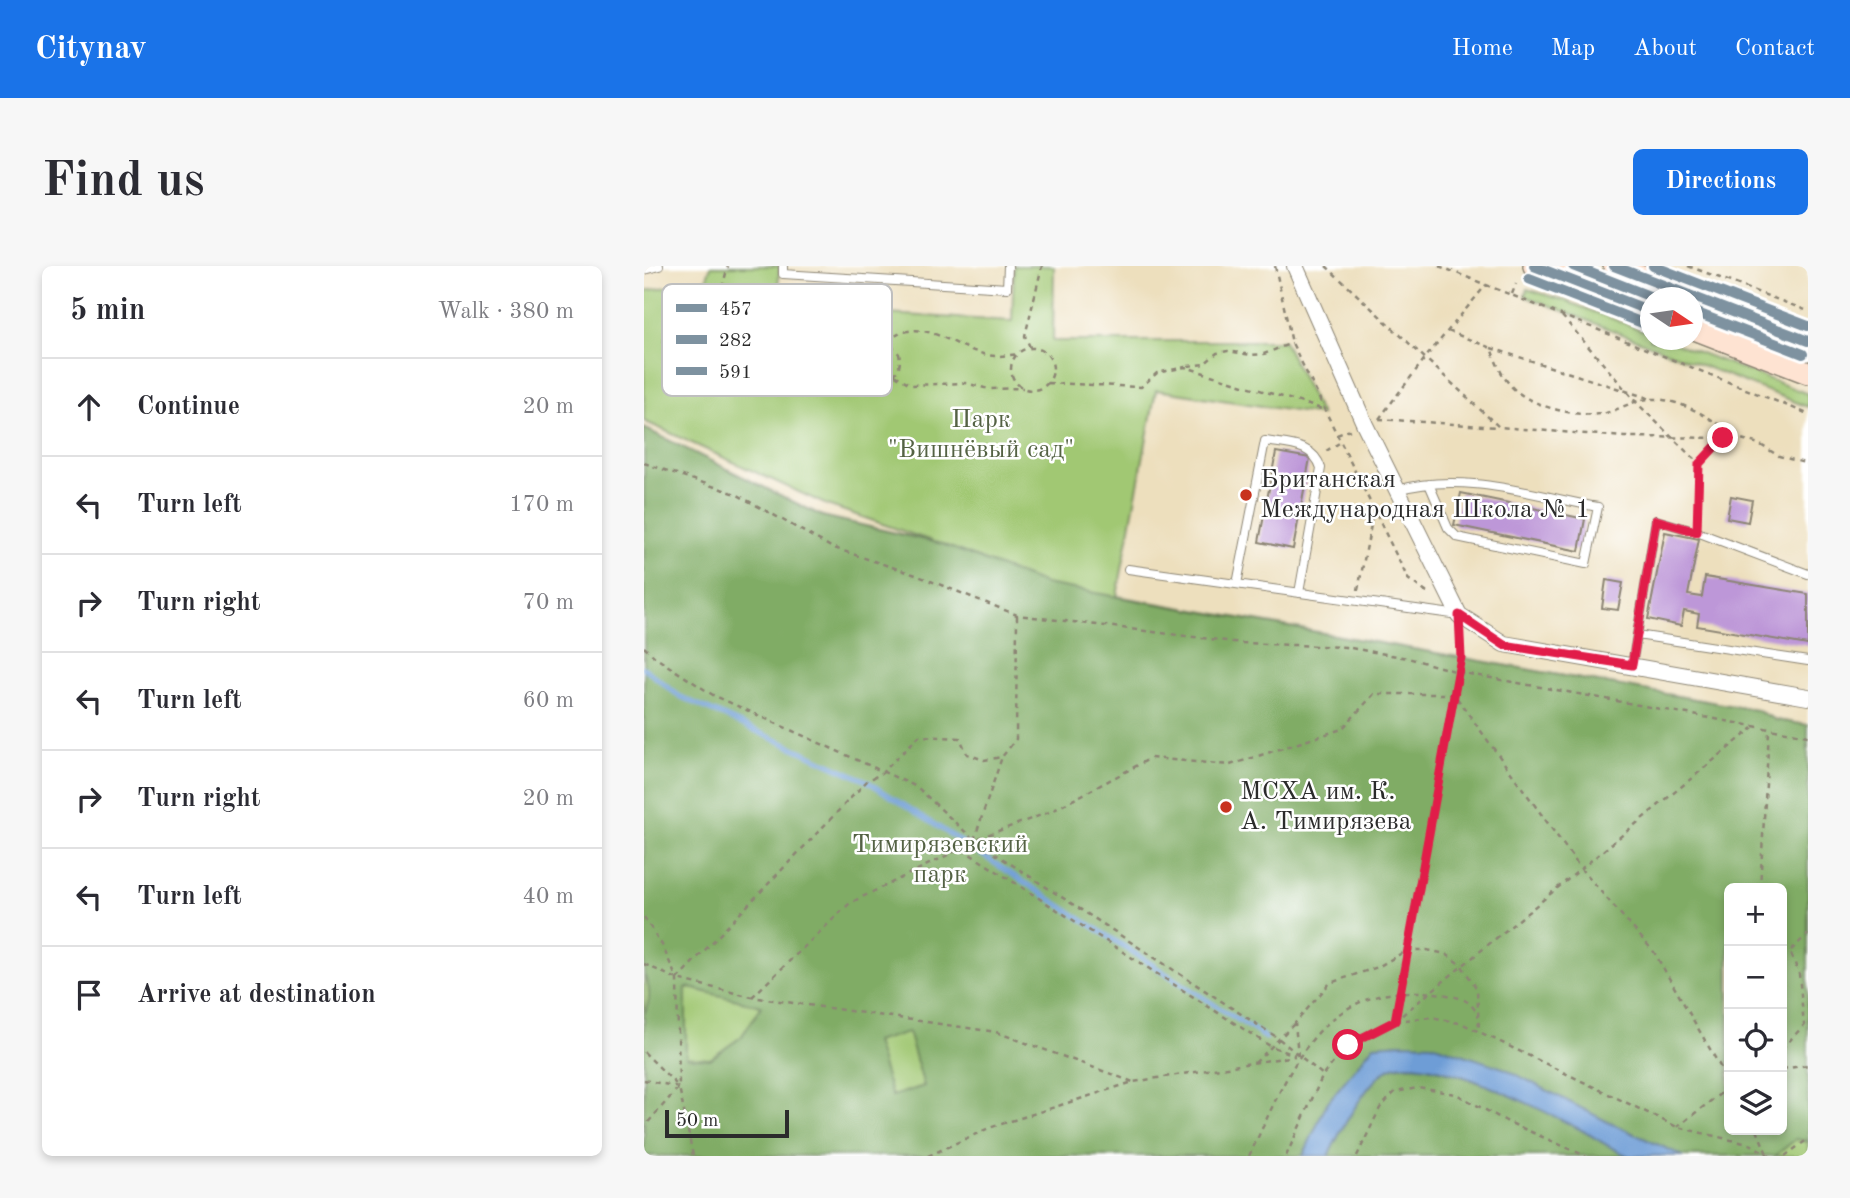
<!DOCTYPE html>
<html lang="en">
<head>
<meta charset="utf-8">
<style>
  body { margin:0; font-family:"Old Standard TT",serif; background:#f7f7f7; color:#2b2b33 }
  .controls { position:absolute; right:21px; bottom:21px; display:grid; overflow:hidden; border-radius:10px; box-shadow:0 4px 10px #0003 }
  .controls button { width:63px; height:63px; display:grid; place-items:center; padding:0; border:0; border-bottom:2px solid #e1e1e2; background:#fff; color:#2b2b33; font:35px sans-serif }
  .compass { position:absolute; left:996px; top:21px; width:63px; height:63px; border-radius:50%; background:#fff; box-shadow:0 4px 10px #0003; rotate:103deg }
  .scale { position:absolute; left:21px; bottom:18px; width:124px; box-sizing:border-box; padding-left:7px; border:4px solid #2b2b2b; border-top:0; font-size:19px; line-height:24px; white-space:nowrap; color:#2b2b2b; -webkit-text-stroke:5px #fff; paint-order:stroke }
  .stop { position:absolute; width:21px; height:21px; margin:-16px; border:5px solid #e11d48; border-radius:50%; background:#fff }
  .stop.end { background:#e11d48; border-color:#fff; box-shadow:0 2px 7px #0008 }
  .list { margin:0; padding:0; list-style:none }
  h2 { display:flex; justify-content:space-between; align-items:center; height:91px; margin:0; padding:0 28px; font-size:30px }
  h2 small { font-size:23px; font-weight:400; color:#7c7c81 }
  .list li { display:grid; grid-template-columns:46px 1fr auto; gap:21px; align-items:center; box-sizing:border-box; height:98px; padding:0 28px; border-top:2px solid #e1e1e2 }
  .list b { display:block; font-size:26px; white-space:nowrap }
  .list em { font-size:23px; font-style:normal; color:#7c7c81 }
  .icon { flex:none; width:38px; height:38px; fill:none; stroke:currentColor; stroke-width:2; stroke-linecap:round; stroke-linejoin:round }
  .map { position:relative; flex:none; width:1164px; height:890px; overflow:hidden; border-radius:10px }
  header { display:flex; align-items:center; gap:42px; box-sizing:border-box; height:98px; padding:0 35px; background:#1a73e8; color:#fff }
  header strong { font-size:33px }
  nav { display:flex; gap:38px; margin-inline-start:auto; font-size:24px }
  .intro { display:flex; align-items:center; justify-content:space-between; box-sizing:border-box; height:168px; padding:0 42px }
  h1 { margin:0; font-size:49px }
  .button { padding:18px 32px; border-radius:10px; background:#1a73e8; color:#fff; font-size:24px; font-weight:700 }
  main { display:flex; gap:42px; padding:0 42px }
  aside { flex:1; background:#fff; border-radius:10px; box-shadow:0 4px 10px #0003 }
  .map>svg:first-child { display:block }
  .green { fill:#a1c873; stroke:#667a4f; stroke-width:2; fill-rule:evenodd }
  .forest { fill:#80ac65; stroke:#566c48; stroke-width:2; fill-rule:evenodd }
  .water { fill:#6e9dd6; stroke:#4c6480; stroke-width:2 }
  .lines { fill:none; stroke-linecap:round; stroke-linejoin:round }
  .stream { stroke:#6e9dd6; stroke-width:5 }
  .building { fill:#bd97d8 }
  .service-casing { stroke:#8c8574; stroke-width:10 }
  .minor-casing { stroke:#8c8574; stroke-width:18 }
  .secondary-casing { stroke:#8c8574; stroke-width:24 }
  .path { stroke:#8c8574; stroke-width:2.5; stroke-dasharray:5 5; stroke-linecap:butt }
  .service { stroke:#fff; stroke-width:8 }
  .minor { stroke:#fff; stroke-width:16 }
  .secondary { stroke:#fee3d2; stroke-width:21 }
  .bus-1-casing { stroke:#fff; stroke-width:16 }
  .bus-2-casing { stroke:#fff; stroke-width:16 }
  .bus-3-casing { stroke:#fff; stroke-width:16 }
  .bus-1 { stroke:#7e92a0; stroke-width:10 }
  .bus-2 { stroke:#7e92a0; stroke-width:10 }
  .bus-3 { stroke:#7e92a0; stroke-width:10 }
  .route { stroke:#e11d48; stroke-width:9 }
  .poi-dot { fill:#c8321e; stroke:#fff; stroke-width:2.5 }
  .labels { text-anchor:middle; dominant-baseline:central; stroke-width:5; stroke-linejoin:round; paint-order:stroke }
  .park-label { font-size:26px; fill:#546244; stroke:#fff }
  .poi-label { font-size:26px; fill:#2b2b2b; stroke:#fff; text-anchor:start }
  .key { fill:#fff; stroke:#bfbfbf; stroke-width:2 }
  .key-label { font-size:19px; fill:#2b2b2b }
</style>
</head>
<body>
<header>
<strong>Citynav</strong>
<nav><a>Home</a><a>Map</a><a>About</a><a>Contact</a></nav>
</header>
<div class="intro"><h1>Find us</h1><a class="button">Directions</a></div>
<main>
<aside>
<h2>5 min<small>Walk · 380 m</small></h2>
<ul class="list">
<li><svg class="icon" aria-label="ahead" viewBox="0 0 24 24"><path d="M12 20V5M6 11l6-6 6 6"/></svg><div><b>Continue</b></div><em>20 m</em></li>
<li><svg class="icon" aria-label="left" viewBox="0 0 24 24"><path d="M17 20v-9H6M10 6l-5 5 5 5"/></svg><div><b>Turn left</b></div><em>170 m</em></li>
<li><svg class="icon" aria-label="right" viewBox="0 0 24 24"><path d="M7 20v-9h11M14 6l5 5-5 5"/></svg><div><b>Turn right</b></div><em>70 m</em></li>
<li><svg class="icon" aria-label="left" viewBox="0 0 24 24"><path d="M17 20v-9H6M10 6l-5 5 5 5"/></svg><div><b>Turn left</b></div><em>60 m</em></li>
<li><svg class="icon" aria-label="right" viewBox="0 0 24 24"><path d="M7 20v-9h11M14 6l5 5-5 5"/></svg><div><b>Turn right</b></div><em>20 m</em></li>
<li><svg class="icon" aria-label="left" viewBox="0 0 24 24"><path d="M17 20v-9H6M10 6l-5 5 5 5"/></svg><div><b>Turn left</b></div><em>40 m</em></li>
<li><svg class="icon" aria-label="arrive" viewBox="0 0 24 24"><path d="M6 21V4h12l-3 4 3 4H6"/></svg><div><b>Arrive at destination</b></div></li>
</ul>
</aside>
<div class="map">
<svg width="1164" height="890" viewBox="0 0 1164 890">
  <rect width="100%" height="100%" fill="#fff"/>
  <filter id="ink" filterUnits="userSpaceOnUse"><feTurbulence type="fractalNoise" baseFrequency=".0143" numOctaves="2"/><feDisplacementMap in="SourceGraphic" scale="14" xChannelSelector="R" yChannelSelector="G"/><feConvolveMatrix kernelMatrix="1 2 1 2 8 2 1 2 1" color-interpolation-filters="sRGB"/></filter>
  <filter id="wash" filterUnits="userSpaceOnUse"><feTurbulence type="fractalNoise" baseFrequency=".00686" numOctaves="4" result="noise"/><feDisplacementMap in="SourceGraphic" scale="28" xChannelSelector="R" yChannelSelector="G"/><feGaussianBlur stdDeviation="1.57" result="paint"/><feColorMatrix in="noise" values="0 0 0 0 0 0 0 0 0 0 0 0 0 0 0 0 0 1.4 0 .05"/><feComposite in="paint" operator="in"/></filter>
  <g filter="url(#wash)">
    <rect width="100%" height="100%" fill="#eddfbd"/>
    <path class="green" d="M67 0H135L134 42 368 55 370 0H410L409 75H640L677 149 512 124 473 330 1112 444 1132 454 1164 459V890H0V162L178 250 288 275 183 239 0 155V25L62 14ZM1085 622H1138V864H1085Z
      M883 23 922 35 1006 67V74H1023L1164 128V141L881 30Z"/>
    <path class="forest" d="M0 162 178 250 298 278 401 318 1112 444 1132 454 1164 459V876L1152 873 1131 890H1039L964 856 758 777 730 779 683 837 659 890H0V748C7 734 7 722 0 709ZM1085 622H1138V864H1085ZM42 721 117 740V741L97 771 66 793 42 791ZM264 766 280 820 248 830 231 776Z
      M774 799C847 813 921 855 986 890H684C697 865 721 815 747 802 754 799 766 800 774 799Z"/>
    <path class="water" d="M758 777 788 778 862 803 964 856 1039 890C1024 890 999 890 986 890 972 886 952 872 939 865 898 844 793 788 749 801 725 809 695 868 684 890H659L683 837 730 779Z"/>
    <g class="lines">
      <path class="stream" d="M0 402 35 430 223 515 622 772"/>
    </g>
    <g id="blocks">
      <path class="building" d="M632 186 666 192 649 283 615 276Z
        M817 227 941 253 935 285 810 259Z
        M1087 230 1108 234 1104 256 1083 252Z
        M1021 266 1055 273 1044 329 1058 331 1061 311 1164 328V379L1053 360 1055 348 1040 345 1037 360 1004 353Z
        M962 314 979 317 974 344 958 342Z"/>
    </g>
  </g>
  <g filter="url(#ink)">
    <use href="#blocks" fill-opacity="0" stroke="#8c8574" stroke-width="2"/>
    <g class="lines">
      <defs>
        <path id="service" d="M139 0V8L363 22 364 0
          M0 4 15 0
          M753 224C819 205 889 229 954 241L942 298 813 271 804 262 785 218
          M484 303 815 349
          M593 318 621 175C643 179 669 177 677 202L655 327
          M993 369 1164 395
          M988 399 1012 254 1053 266 1164 308"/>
        <path id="minor" d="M651 0 721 159 815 349 860 378 1164 431"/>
        <path id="secondary" d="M890 0 1006 45
          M970 0 1164 75
          M1048 62 1164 107"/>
      </defs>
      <use href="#service" class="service-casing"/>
      <use href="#minor" class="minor-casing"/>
      <use href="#secondary" class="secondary-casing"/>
      <path class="path" d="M631 0 648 77 764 313 786 329
        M682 0 855 161 980 171 1094 172 1115 178 1135 190 1164 198
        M795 0 1164 148
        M1044 0 1164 45
        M868 28 872 18
        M918 50 992 136 1055 198 1053 255
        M804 65 847 82C852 96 857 109 867 120 884 140 936 153 962 147 977 143 991 133 1007 133 1037 132 1072 155 1094 172
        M62 81 102 73 136 82
        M386 81 381 70 398 0
        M847 82 1004 132
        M367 103a21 21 0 1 1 42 0a21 21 0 1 1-42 0Z
        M544 100 560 98 573 87 584 85 607 89 620 88 648 77
        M222 102C219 81 242 69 255 88 261 111 235 122 222 102H192L133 118 83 106 44 103 23 97C0 22 100 47 138 50 155 52 176 48 192 53 209 58 225 70 241 78 278 42 312 88 352 90 359 90 367 89 374 88
        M44 103 62 81 84 0
        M251 109 268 119 321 117 345 123 379 122
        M404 117 497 121 513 107 541 101 681 144
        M133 118 138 51
        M735 153 782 91 842 19
        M735 153 854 161
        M693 169 706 164
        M682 185 697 176
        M0 197 92 228 187 281 269 308 373 349 598 377 701 381 764 392 814 406 1164 470
        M1055 198 1078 172
        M685 223 713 209
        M714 324 730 244
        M0 381 12 392 69 429 273 521 330 574 634 772 679 809
        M330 574 358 491
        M318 583 626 780 651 789
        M1116 622 1125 465
        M0 651 18 679 33 713 35 821 0 861
        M0 698 33 713 108 731 352 766 489 816
        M33 713 223 515 238 507 275 470 316 472 323 488 340 494 358 491 372 473 373 349
        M108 731 206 637 318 582 330 574 408 545 507 492 586 499 698 463 730 428H810L937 603 1010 686 1085 816
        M751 755 817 391 816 369
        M751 755 788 751 819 758 1033 861 1108 879 1126 890
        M1138 783 1160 759 1155 708 1146 685 1164 668
        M0 786 35 821
        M654 790 651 757 686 717 734 701 763 684H783L802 688 818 700 833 723 835 764
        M611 797 651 757
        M1138 803 1164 799
        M0 814 35 821 49 890
        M1033 861 1085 821
        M1113 864 1123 888
        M284 890 345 862 489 816 651 790
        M605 890C643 813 670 723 774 726 786 726 812 729 822 735 826 737 830 743 833 746
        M642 890 679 809 704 779 751 755 1109 462
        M713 890 736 842 751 826 774 822 812 828 862 855 942 890
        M1141 890 1164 873"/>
      <use href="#service" class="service"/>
      <use href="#minor" class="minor"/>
      <use href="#secondary" class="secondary"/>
      <defs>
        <path id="bus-1" d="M890 0 1006 45
          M970 0 1164 75"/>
        <path id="bus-2" d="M885 13 1001 58
          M1048 45 1159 88"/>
        <path id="bus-3" d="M929 0 1010 32
          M1009 0 1164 60"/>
      </defs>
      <use href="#bus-1" class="bus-1-casing"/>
      <use href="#bus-2" class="bus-2-casing"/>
      <use href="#bus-3" class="bus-3-casing"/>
      <use href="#bus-1" class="bus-1"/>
      <use href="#bus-2" class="bus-2"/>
      <use href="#bus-3" class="bus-3"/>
    </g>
  </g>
  <g class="lines" filter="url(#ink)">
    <path class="route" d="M704 779 751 755 817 391 815 349 860 379 988 399 1012 254 1053 266 1055 198 1079 172"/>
  </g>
  <g class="poi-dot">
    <circle cx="602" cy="229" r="7"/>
    <circle cx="582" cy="541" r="7"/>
  </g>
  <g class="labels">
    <g class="park-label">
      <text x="337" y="154">Парк<tspan x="337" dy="30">"Вишнёвый сад"</tspan></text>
      <text x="296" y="579">Тимирязевский<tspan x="296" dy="30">парк</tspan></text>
    </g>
    <g class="poi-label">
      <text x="616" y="214">Британская<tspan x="616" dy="30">Международная Школа № 1</tspan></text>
      <text x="596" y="526">МСХА им. К.<tspan x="596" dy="30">А. Тимирязева</tspan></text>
    </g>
  </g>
  <rect x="18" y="18" width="230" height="112" rx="10" class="key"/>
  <rect x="32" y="38" width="31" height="8" fill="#7e92a0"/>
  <rect x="32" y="69" width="31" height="9" fill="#7e92a0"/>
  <rect x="32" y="101" width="31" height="8" fill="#7e92a0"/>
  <g class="key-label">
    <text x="75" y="49">457</text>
    <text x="75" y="80">282</text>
    <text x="75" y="112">591</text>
  </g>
</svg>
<div class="controls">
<button>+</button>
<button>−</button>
<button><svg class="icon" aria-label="locate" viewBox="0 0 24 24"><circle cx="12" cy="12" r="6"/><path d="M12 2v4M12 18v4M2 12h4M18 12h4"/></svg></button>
<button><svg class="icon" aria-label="layers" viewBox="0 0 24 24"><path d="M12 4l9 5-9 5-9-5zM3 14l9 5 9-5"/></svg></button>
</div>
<svg class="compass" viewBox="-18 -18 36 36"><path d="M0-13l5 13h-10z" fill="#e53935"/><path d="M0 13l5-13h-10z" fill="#7c7c81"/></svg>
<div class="scale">50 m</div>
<div class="stop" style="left:704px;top:779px"></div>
<div class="stop end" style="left:1079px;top:172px"></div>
</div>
</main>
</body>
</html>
